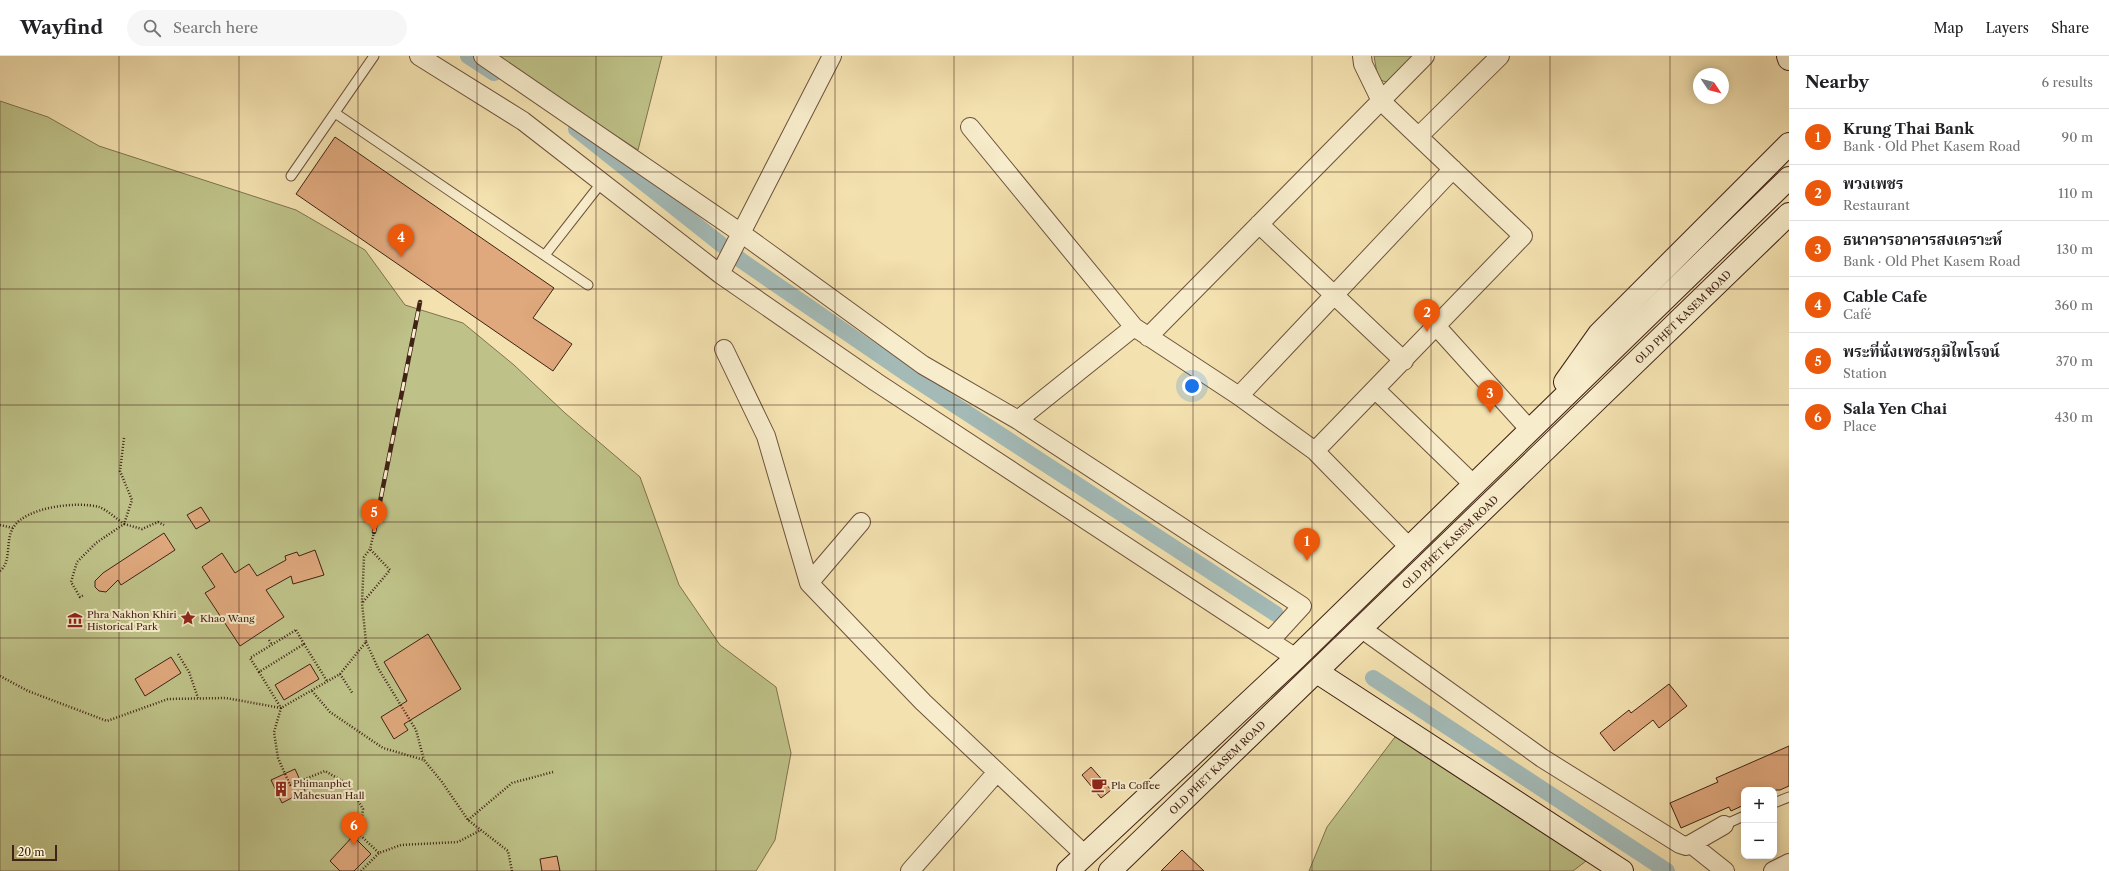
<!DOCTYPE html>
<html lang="en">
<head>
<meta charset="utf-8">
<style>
  body { margin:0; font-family:"Libre Caslon Text","Noto Serif Thai",serif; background:#f6f6f6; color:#202124 }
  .controls { position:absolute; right:12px; bottom:12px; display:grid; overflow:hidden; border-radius:8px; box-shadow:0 2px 10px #0003 }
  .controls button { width:36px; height:36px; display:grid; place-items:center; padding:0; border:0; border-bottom:1px solid #e0e0e0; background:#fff; color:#202124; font:20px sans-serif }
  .compass { position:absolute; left:1693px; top:12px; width:36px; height:36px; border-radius:50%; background:#fff; box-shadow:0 2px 10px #0003; rotate:125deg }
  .scale { position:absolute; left:12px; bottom:10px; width:45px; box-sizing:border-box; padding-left:4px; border:2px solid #412216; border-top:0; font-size:11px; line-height:14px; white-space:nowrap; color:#412216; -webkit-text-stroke:3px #f7eccb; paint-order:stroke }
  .you { position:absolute; left:1192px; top:330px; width:14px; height:14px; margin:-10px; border:3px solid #fff; border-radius:50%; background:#1a73e8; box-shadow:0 0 0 6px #1a73e833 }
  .badge { display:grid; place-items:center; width:26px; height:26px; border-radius:50%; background:#ea580c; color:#fff; font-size:13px; font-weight:700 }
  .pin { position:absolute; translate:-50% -33px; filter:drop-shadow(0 1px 2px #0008) }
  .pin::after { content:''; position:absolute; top:21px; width:14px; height:12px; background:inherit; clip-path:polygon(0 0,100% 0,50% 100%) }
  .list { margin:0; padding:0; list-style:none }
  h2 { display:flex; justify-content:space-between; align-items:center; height:52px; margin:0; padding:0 16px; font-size:17px }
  h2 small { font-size:13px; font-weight:400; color:#757577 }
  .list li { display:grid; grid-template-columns:26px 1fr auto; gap:12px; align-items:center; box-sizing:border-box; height:56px; padding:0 16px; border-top:1px solid #e0e0e0 }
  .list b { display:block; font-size:15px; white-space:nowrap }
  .list p { margin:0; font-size:13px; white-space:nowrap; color:#757577 }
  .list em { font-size:13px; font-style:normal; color:#757577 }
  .icon { flex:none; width:22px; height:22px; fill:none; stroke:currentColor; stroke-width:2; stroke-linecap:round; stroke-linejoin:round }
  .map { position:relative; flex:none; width:1789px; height:815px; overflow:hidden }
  header { display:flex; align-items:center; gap:24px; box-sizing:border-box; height:56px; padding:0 20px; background:#fff; border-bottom:1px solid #e0e0e0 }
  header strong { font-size:19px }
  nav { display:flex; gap:22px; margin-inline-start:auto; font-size:14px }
  .search { width:280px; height:36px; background:#f6f6f6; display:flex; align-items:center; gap:10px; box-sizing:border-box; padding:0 14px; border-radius:22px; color:#757577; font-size:15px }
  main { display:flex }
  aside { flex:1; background:#fff }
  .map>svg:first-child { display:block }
  .green { fill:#bec288; stroke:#80724f }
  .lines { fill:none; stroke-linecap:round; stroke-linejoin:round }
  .canal { stroke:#a3bab7; stroke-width:16 }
  .building { fill:#dfa87d; stroke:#412216 }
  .lane-casing { stroke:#6e523c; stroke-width:11 }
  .street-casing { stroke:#6e523c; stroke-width:20 }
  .secondary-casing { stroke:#412216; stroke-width:24 }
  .path { stroke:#412216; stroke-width:2.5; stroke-dasharray:1 2; stroke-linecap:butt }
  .lane { stroke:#f7eccb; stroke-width:9 }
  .street { stroke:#f7eccb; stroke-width:18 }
  .secondary { stroke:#f7eccb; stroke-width:22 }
  .rail-casing { stroke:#412216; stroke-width:4.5 }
  .rail { stroke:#f7eccb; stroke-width:3; stroke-dasharray:9; stroke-linecap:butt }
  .grid { fill:none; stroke:#412216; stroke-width:1; stroke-opacity:0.55 }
  .labels { text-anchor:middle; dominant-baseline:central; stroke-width:4; stroke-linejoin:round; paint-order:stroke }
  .street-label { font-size:10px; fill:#412216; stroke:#f7eccb }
  .poi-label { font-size:10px; fill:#412216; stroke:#f7eccb; text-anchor:start }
</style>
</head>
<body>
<header>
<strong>Wayfind</strong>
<div class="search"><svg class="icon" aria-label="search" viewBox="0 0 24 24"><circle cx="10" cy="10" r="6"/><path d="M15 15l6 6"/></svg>Search here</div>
<nav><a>Map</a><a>Layers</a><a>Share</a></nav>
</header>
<main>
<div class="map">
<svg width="1789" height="815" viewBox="0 0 1789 815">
  <rect width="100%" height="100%" fill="#f3e1af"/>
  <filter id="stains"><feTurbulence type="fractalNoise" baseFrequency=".005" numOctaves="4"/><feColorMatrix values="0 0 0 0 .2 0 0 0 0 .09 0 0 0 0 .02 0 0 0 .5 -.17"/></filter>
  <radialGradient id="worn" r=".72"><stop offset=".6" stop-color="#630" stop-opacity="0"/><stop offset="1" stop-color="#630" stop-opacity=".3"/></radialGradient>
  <path class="green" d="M494 0H662L638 94Z
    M1374 0H1412L1386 26 1378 23Z
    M0 45 48 61 99 90 296 154 365 194 405 249 463 267 514 309 565 357 640 421 679 529 720 589 776 631 791 697 775 784 756 815H0Z
    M1395 681 1586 805 1573 815H1309L1327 771Z"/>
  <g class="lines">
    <path class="canal" d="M468 0 494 17
      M576 73 742 205 904 316 1276 558
      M1373 622 1667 815"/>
  </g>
  <path class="building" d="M335 81 554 232 533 262 572 288 553 315 296 138Z
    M201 451 210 465 196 473 187 459Z
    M164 477 175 494 121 529 118 524 106 536 99 535 95 531V525L103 517Z
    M315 494 324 519 293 528 291 520 266 534 284 561 240 590 205 537 215 531 202 511 222 497 235 517 249 508 257 520 286 504 285 500 297 496 299 500Z
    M428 578 461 633 404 668 408 674 394 683 381 661 407 645 384 606Z
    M171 601 181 617 145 640 135 623Z
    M310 608 319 623 284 644 275 629Z
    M1669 628 1687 650 1659 672 1653 664 1614 695 1600 677 1629 654 1631 657Z
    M1789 690V730L1780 734H1744V749L1731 755 1729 751 1681 772 1670 747 1718 726 1716 722Z
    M1091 711 1111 734 1101 742 1082 719Z
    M295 713 305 735 282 747 271 724Z
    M353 780 371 798 354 815H340L330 805Z
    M1182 794 1204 815H1161Z
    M557 800 560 815H542L540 803Z"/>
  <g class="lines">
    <defs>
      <path id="lane" d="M335 57 588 229
        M291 120 374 0
        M545 199 602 126
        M1774 747 1789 741
        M1724 769 1744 760"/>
      <path id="street" d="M419 0 523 65 720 218 876 326 1296 602
        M483 0 741 177 923 309 1018 364 1302 550 1270 585
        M970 71 1134 271
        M1419 80 1500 0
        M1259 168 1404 305
        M720 218 832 0
        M1437 271 1530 374
        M1148 281 1425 0
        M724 293 766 380 809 527 923 646 1085 799
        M1376 334 1474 429
        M1239 340 1453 113
        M1018 364 1134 271 1239 340 1315 395 1409 491
        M1315 395 1523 180 1381 45 1363 8 1362 0
        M809 527 861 466
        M1362 573 1542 702 1680 788 1686 790 1691 788 1724 769
        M1691 788 1725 815
        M910 815 997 716
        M1773 815 1789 807"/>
      <g id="secondary">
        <path d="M1788 0 1789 3"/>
        <path d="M1565 326 1599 278 1789 88"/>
        <path d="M1317 616 1622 815"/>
        <path d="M1068 815 1296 602 1789 122"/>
        <path id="s1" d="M1110 815 1789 158"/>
      </g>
    </defs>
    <use href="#lane" class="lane-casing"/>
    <use href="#street" class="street-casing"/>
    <use href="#secondary" class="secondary-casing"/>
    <path class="path" d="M124 382 120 415 132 444 124 468 142 473 158 466 164 469
      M0 469 13 472
      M0 515C12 505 5 485 13 472 25 451 77 445 99 451 107 454 117 463 124 468L96 487 77 506 71 526 80 541 84 539
      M363 546 390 514 370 493
      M296 574 304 588 259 616 250 602Z
      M269 584 272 589
      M366 586 378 612 416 674 424 704
      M304 588 327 625
      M178 598 189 616 198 642
      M259 616 281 652 274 676 278 702 290 729 325 715 348 728 363 753 360 779 379 797 401 789 458 786 481 774
      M340 618 353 638
      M0 620 28 635 107 665 168 643 226 642 281 652 340 618 366 586 362 547 364 501 370 493 374 476
      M312 635 330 656 383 692 424 704 442 726 468 764 508 795 512 815
      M468 764 512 727 553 716
      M361 815 379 797"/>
    <use href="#lane" class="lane"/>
    <use href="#street" class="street"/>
    <use href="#secondary" class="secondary"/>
    <defs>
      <path id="rail" d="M374 476 420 246"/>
    </defs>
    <use href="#rail" class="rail-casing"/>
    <use href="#rail" class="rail"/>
  </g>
  <path class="grid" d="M119 0V815M239 0V815M358 0V815M477 0V815M596 0V815M716 0V815M835 0V815M954 0V815M1073 0V815M1193 0V815M1312 0V815M1431 0V815M1550 0V815M1670 0V815M0 116H1789M0 233H1789M0 349H1789M0 466H1789M0 582H1789M0 699H1789"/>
  <defs>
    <symbol id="sight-bare" viewBox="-9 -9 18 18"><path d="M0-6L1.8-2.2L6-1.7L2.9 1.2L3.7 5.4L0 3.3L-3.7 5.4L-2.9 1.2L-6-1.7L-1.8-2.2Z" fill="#8f2418" stroke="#f7eccb" stroke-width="2.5" paint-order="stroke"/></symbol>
    <symbol id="museum-bare" viewBox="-9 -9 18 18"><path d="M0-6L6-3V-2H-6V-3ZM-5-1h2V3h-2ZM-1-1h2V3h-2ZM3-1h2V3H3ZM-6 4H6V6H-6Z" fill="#8f2418" stroke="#f7eccb" stroke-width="2.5" paint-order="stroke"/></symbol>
    <symbol id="cafe-bare" viewBox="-9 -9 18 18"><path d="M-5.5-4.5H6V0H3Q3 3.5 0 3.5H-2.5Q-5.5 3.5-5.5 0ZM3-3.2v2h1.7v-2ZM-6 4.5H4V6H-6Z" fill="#8f2418" stroke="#f7eccb" stroke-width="2.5" paint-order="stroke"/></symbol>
    <symbol id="building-bare" viewBox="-9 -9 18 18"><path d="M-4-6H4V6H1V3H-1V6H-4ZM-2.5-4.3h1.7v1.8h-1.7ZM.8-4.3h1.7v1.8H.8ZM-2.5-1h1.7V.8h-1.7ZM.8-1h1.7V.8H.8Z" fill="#8f2418" stroke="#f7eccb" stroke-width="2.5" paint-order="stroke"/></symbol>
  </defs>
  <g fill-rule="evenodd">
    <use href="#sight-bare" x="177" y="551" width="22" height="22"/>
    <use href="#museum-bare" x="64" y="553" width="22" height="22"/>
    <use href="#cafe-bare" x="1088" y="718" width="22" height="22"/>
    <use href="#building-bare" x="270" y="722" width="22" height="22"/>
  </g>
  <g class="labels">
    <g class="street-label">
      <text stroke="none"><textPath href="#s1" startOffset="797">OLD PHET KASEM ROAD</textPath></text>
      <text stroke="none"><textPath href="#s1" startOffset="473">OLD PHET KASEM ROAD</textPath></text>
      <text stroke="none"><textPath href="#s1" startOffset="149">OLD PHET KASEM ROAD</textPath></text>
    </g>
    <g class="poi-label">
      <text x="87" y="558">Phra Nakhon Khiri<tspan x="87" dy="12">Historical Park</tspan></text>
      <text x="200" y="562">Khao Wang</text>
      <text x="293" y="727">Phimanphet<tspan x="293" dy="12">Mahesuan Hall</tspan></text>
      <text x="1111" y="729">Pla Coffee</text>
    </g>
  </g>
  <rect width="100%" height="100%" filter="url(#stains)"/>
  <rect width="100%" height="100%" fill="url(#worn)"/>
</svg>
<div class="controls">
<button>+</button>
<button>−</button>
</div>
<svg class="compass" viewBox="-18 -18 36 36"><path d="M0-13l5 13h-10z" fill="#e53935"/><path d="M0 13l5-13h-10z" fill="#757577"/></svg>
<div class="scale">20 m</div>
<div class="you"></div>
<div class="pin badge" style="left:1307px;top:505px">1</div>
<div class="pin badge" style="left:1427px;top:276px">2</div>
<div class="pin badge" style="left:1490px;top:357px">3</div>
<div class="pin badge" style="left:401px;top:201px">4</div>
<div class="pin badge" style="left:374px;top:476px">5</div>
<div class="pin badge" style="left:354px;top:789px">6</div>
</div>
<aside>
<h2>Nearby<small>6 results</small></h2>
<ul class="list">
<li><span class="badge">1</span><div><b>Krung Thai Bank</b><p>Bank · Old Phet Kasem Road</p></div><em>90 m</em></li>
<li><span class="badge">2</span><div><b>พวงเพชร</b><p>Restaurant</p></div><em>110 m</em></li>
<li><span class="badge">3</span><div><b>ธนาคารอาคารสงเคราะห์</b><p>Bank · Old Phet Kasem Road</p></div><em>130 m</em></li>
<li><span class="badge">4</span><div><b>Cable Cafe</b><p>Café</p></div><em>360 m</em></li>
<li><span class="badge">5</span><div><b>พระที่นั่งเพชรภูมิไพโรจน์</b><p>Station</p></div><em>370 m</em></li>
<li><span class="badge">6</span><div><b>Sala Yen Chai</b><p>Place</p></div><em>430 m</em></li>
</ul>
</aside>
</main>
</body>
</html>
